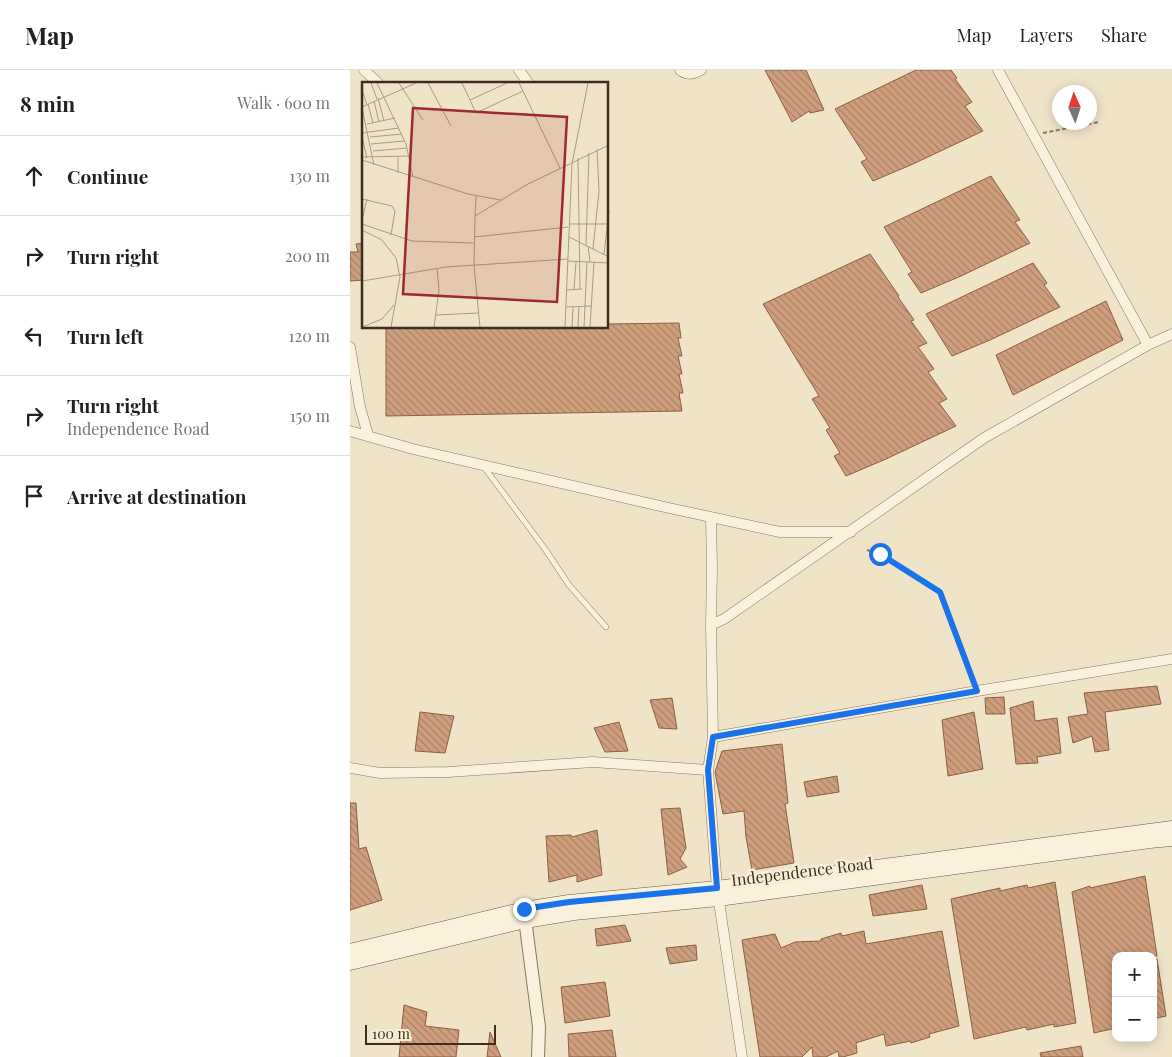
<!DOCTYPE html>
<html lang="en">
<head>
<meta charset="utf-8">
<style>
  body { margin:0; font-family:"Playfair Display",serif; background:#f6f6f6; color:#202124 }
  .controls { position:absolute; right:15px; bottom:15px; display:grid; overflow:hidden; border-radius:10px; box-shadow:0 2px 12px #0003 }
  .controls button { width:45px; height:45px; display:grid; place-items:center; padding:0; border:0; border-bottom:1px solid #e0e0e0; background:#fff; color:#202124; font:25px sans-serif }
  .compass { position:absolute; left:702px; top:15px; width:45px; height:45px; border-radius:50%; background:#fff; box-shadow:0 2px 12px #0003; rotate:357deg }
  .scale { position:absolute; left:15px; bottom:12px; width:131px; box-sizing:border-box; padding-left:5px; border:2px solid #3d2e20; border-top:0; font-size:14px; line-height:18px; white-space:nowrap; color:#3d2e20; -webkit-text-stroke:4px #f7eed8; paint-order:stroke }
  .stop { position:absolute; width:15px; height:15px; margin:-11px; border:4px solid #1a73e8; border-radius:50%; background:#fff }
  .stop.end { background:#1a73e8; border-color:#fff; box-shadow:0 1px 5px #0008 }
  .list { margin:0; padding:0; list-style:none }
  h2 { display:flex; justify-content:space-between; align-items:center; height:65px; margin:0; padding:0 20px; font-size:21px }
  h2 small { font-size:16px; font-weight:400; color:#757577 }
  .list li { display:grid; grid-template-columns:32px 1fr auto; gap:15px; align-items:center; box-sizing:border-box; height:80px; padding:0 20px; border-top:1px solid #e0e0e0 }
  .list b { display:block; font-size:19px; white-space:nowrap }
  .list p { margin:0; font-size:16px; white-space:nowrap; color:#757577 }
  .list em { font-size:16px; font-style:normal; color:#757577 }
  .icon { flex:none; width:28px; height:28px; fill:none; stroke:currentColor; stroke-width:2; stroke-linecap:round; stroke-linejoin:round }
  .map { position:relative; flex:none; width:822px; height:987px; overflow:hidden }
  header { display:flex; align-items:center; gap:30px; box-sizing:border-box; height:70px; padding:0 25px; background:#fff; border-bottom:1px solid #e0e0e0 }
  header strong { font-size:24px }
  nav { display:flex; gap:28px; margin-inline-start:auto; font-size:18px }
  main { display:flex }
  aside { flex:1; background:#fff }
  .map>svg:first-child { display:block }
  .building { fill:url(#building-back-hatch); stroke:#8d5f41 }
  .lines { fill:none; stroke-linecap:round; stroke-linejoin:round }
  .service-casing { stroke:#8d765c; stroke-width:6 }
  .minor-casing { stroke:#8d765c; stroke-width:11 }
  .tertiary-casing { stroke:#8d765c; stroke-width:14 }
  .secondary-casing { stroke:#6f573f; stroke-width:15 }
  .path { stroke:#8d765c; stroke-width:2; stroke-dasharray:4 2.5; stroke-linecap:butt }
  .service { stroke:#faf1dc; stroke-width:5 }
  .minor { stroke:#faf1dc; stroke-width:10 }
  .tertiary { stroke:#faf1dc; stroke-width:12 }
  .secondary { stroke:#faf1dc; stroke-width:14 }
  .route { stroke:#1a73e8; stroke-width:6 }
  .labels { text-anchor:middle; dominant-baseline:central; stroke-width:5; stroke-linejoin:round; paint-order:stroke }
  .street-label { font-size:16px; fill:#3d2e20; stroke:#f7eed8 }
  .inset-road { fill:none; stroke:#a89b85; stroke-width:1 }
  .view { fill:#9e2a2b; fill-opacity:0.15; stroke:#9e2a2b; stroke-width:2.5 }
  .inset-edge { fill:none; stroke:#3d2e20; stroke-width:2.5 }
</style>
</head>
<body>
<header>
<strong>Map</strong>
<nav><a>Map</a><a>Layers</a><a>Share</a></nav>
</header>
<main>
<aside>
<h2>8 min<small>Walk · 600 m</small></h2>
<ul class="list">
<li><svg class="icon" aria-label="ahead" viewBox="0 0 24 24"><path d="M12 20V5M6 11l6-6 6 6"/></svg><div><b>Continue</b></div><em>130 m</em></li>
<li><svg class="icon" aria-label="right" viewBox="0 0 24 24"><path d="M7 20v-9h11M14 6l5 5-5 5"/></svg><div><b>Turn right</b></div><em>200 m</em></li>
<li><svg class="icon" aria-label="left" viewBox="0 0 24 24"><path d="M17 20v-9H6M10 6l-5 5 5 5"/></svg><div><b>Turn left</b></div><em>120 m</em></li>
<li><svg class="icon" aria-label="right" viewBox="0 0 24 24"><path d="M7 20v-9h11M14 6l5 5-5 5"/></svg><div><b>Turn right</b><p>Independence Road</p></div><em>150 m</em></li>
<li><svg class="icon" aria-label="arrive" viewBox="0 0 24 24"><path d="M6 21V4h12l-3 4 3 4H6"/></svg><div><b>Arrive at destination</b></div></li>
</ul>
</aside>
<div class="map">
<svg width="822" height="987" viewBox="0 0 822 987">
  <defs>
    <pattern id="building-back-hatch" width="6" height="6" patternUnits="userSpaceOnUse" patternTransform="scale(1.25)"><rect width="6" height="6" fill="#cf9f7d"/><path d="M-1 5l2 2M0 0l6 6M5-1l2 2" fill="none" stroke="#a98266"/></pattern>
  </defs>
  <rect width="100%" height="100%" fill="#f0e4c8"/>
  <path class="building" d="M415 0H456L474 40 460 43 459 41 442 52Z
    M566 0H601L607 8 605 9 622 32 615 36 633 61 563 94 523 111 511 92 517 89 485 39Z
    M641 106 670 150 665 152 680 173 611 206 571 223 558 204 562 202 534 157Z
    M14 173V210L0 211V182H8L6 174Z
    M520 184 549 226 548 227 564 250 561 251 577 273 568 277 584 299 578 302 597 329 589 333 606 356 536 389 496 406 484 386 490 383 476 360 480 358 462 329 469 326 413 234Z
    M683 193 697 213 694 215 710 237 640 270 602 286 576 244Z
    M756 231 773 270 663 325 646 285Z
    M329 253 331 268H328L332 286H328L332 304H329L333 323H329L332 341 36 346V258H258V254Z
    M807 616 811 634 755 642 759 680 745 682 742 666 723 673 718 647 738 644 734 623Z
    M654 627 655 644H636L635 628Z
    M322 628 327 659 309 658 300 630Z
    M683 631 685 651 707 648 711 683 687 687 688 693 666 694 660 638Z
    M70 642 104 646 95 683 65 681Z
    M624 642 633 699 598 706 592 650Z
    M269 652 278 681 255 682 244 658Z
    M432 674 438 733 435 734 444 793 402 800 396 767 394 741 373 744 365 702 372 681Z
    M487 706 489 722 457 727 454 712Z
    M0 733H6L9 779 16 777 32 830 0 840Z
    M330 738 336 778 330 789 337 797 318 805 311 739Z
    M247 760 252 805 227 812V805L199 812 196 766 221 765 222 767Z
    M795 806 807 886H766V958L744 963 722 822 740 816V818Z
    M705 812 726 953 704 957V954L677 960 676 957 624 969 601 829 650 818V821L677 815 678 818Z
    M572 815 577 839 523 846 519 825Z
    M275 855 281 871 247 876 245 859Z
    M514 861 516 874 592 861 609 956 579 964 580 967 561 973V971L536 976 534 964 506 973 507 983 493 987H489L488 981 476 987H463L462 977 452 987H410L392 870 425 864 431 878 445 872 471 871V869L491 863 492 866Z
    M346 875 347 890 320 894 316 878Z
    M803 889H807L816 946 803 949Z
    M255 912 260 946 215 953 211 917Z
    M54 935 77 942 75 956 109 960 106 987H49Z
    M262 960 266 987H219L218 964Z
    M140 962 151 987H137Z
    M731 976 733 987H691L690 983Z"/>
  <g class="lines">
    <defs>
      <path id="service" d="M134 397 195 479 219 515 256 557"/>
      <path id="minor" d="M14 0 29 14
        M169 0 179 14
        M330 0C338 6 343 4 351 0
        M648 0 798 275
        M0 277 10 337 18 365
        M0 361 63 379 319 438 430 462H501
        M361 555 362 498 361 447
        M363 667 627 621 822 589
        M0 698 30 703 98 702 243 692 358 700
        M392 987 367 818 358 700 363 667 361 555 374 549 634 368 798 275 822 264"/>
      <path id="tertiary" d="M174 841 189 957 188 987"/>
      <path id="secondary" d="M0 881 174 839 219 832 367 818 822 758
        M0 893 175 851 224 843 368 829 800 771 822 769"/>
    </defs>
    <use href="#service" class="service-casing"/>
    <use href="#minor" class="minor-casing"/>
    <use href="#tertiary" class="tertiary-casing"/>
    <use href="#secondary" class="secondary-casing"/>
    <path class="path" d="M693 63 749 52
      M517 480 530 484 589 522 623 612"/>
    <use href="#service" class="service"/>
    <use href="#minor" class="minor"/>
    <use href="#tertiary" class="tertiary"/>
    <use href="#secondary" class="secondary"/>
  </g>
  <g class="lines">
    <path class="route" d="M174 839 219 832 367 818 358 700 363 667 627 621 590 522 530 484"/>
  </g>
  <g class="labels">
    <g class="street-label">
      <text transform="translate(452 801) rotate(-7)">Independence Road</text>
    </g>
  </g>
  <g transform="translate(12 12)">
    <rect width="246" height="246" fill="#f0e4c8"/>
    <path class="inset-road" d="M9 1 15 17M15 1 44 62 51 95M37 1 61 38M66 1 89 44M100 1 114 31 161 9M157 1 198 86M0 8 5 23M16 16 22 39M108 18 145 1M12 19 17 40M6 22 11 41M0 25 54 1M0 26 12 83M5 42 33 36M0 51 37 46M0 55 5 76M8 55 40 52M9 62 42 59M11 69 45 66M0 75 47 74M216 76 218 207M0 78 106 112 139 118M36 91V75M0 117 30 124 33 129 29 153M113 134 114 114M0 138 5 117M0 142 50 159 111 161M208 142H247M0 148 20 158 34 176 38 195 29 245M112 155 206 145M207 155 247 175M224 163 227 71M226 164 228 180M231 167 237 109 235 67M242 172 247 129M206 179 247 181M0 199 84 185 206 177M212 207 214 180M205 208 220 207M204 225 229 224M74 233 116 231M0 245 20 237 32 223M72 245 77 208 75 186M118 245 112 184 113 134 166 102 247 63M203 245 210 82 226 1M210 245 211 225M216 245 217 224M222 245 225 180M228 245 232 180"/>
    <path class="view" d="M51 26 205 35 195 220 41 212Z"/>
    <rect width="246" height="246" class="inset-edge"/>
  </g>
</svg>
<div class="controls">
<button>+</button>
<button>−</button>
</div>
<svg class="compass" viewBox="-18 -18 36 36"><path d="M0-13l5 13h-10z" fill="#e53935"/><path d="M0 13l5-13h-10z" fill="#757577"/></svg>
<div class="scale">100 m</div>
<div class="stop" style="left:530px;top:484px"></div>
<div class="stop end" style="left:174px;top:839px"></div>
</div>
</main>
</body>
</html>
